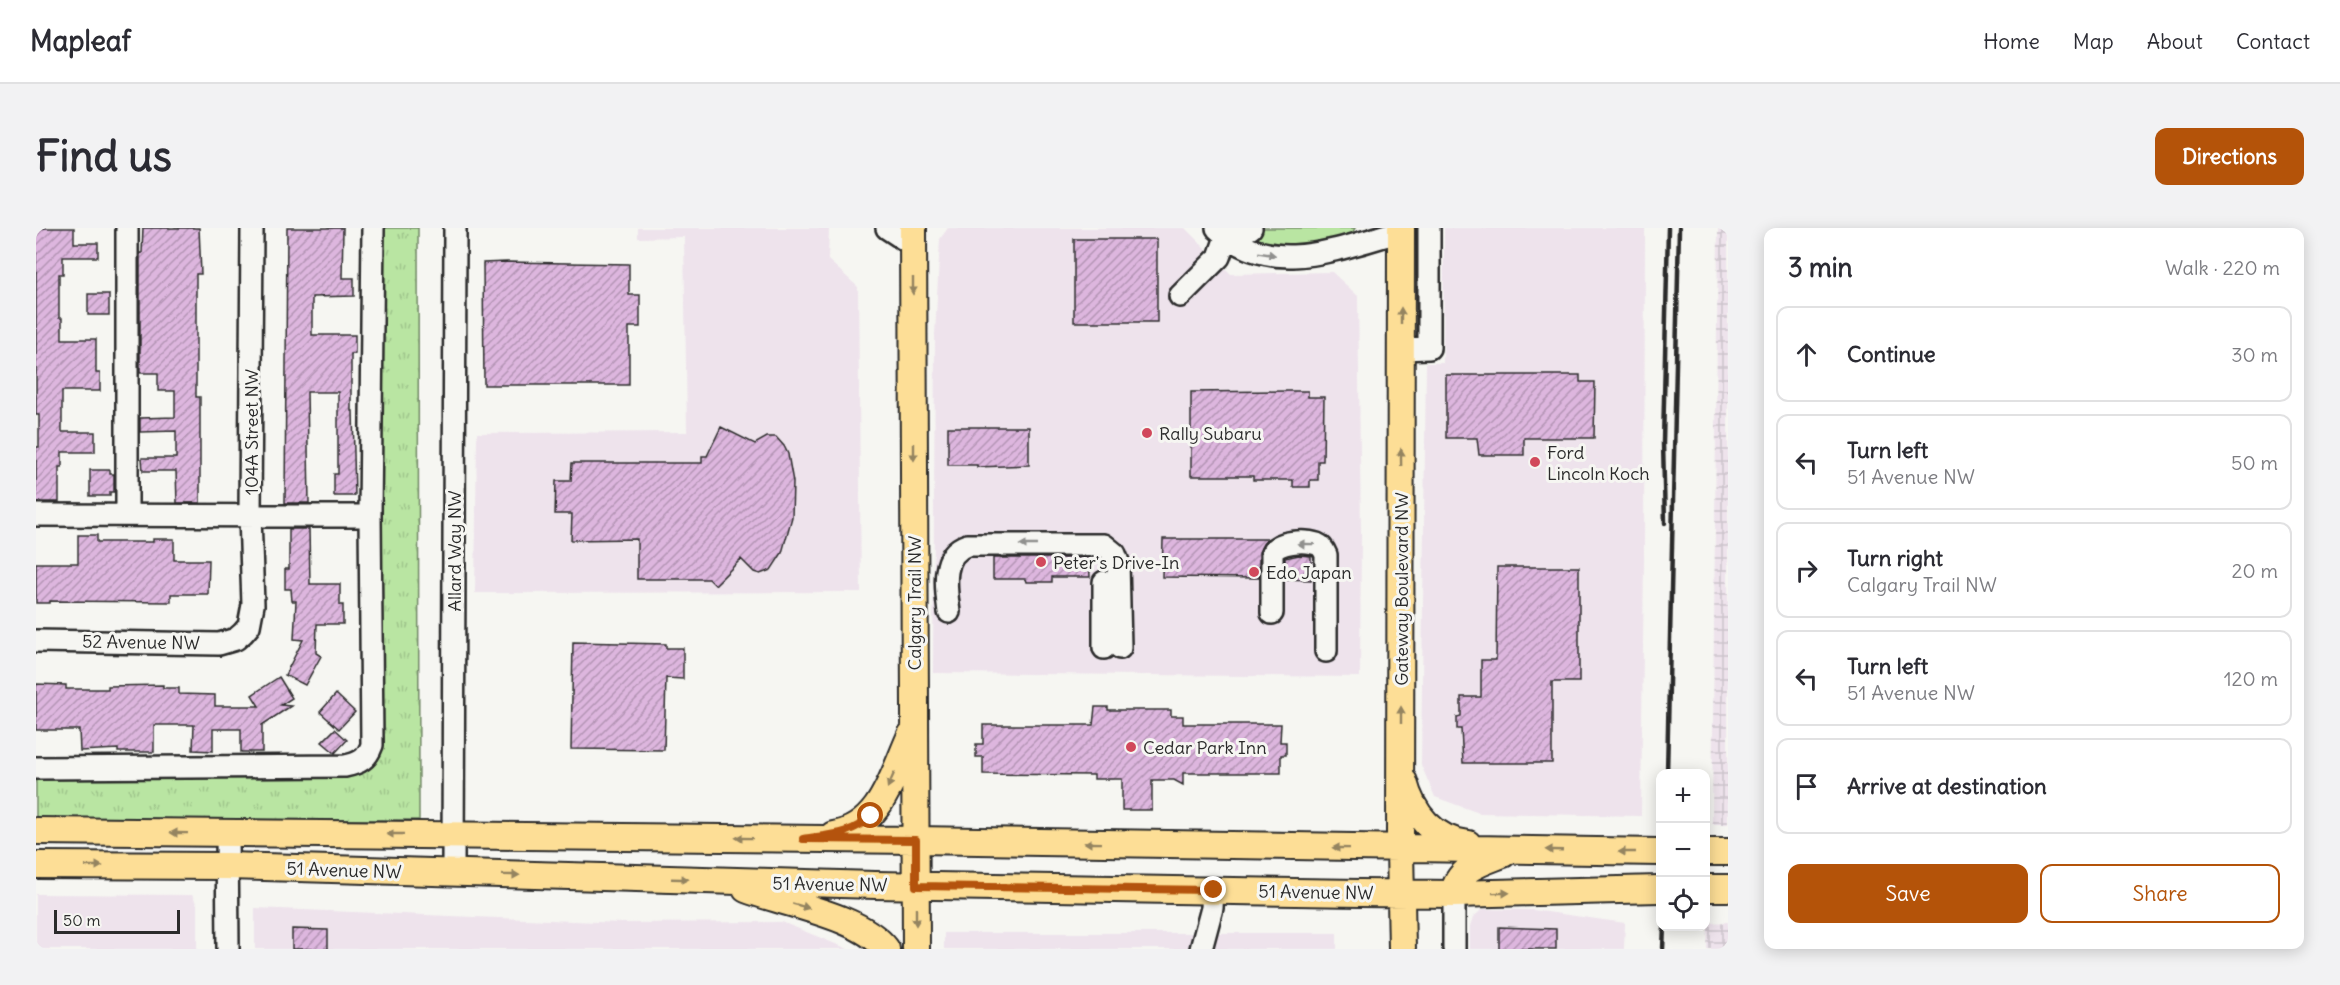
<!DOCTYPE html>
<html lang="en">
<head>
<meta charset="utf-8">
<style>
  body { margin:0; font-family:Delius,sans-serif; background:#f2f2f3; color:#2b2b33 }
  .controls { position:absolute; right:18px; bottom:18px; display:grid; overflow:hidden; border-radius:12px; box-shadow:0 3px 15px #0003 }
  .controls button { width:54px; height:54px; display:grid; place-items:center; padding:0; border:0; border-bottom:2px solid #e1e1e2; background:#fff; color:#2b2b33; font:30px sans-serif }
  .scale { position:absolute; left:18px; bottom:15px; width:126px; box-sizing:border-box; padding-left:6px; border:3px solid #2b2b2b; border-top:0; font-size:16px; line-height:21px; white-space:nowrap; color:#2b2b2b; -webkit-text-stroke:4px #f6f6f2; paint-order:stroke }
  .stop { position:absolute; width:18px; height:18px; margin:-14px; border:4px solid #b45309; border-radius:50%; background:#fff }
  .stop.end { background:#b45309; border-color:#fff; box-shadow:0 2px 6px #0008 }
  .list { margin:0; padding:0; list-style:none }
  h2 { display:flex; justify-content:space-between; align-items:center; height:78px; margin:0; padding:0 24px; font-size:26px }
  h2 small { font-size:20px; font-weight:400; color:#7c7c81 }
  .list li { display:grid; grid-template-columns:39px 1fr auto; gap:18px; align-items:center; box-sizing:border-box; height:96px; margin:0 12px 12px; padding:0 12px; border:2px solid #e1e1e2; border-radius:12px }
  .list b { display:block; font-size:22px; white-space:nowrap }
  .list p { margin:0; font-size:20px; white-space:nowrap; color:#7c7c81 }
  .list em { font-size:20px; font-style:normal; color:#7c7c81 }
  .actions { display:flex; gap:12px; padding:18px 24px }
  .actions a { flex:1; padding:14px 0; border:2px solid #b45309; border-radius:12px; text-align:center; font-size:21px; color:#b45309 }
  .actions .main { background:#b45309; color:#fff }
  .icon { flex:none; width:33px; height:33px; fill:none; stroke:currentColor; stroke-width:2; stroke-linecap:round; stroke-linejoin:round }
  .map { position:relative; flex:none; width:1692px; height:721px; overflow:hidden; border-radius:12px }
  header { display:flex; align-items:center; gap:36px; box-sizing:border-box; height:84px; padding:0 30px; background:#fff; border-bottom:2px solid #e1e1e2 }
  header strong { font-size:28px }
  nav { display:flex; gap:33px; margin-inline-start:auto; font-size:21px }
  .intro { display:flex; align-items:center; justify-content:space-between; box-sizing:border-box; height:144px; padding:0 36px }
  h1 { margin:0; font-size:42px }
  .button { padding:15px 27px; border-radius:12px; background:#b45309; color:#fff; font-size:21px; font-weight:700 }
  main { display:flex; gap:36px; padding:0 36px }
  aside { flex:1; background:#fff; border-radius:12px; box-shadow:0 3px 15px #0003 }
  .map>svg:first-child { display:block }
  .built { fill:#eee3ec }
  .industrial { fill:url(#industrial-grid) }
  .grass { fill:#b9e5a2; stroke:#728866; stroke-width:1.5 }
  .park { fill:url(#park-tufts); stroke:#728866; stroke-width:1.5 }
  .building { fill:url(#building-hatch); stroke:#2b2b2b; stroke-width:1.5 }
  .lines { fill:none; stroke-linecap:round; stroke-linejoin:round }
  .minor-casing { stroke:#2b2b2b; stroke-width:26 }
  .major-casing { stroke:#2b2b2b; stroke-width:30 }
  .minor { stroke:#f6f6f2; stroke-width:21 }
  .major { stroke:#fdde96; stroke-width:26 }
  .rail { stroke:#2b2b2b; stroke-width:4.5 }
  .oneway { fill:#90908e }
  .oneway2 { fill:#948460 }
  .route { stroke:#b45309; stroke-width:8 }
  .poi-dot { fill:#d1495b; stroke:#f6f6f2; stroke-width:2 }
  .labels { text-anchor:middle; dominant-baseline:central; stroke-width:6; stroke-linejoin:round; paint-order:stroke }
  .street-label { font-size:18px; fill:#2b2b2b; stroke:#f6f6f2 }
  .poi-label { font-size:18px; fill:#2b2b2b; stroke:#f6f6f2; text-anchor:start }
</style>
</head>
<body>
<header>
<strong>Mapleaf</strong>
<nav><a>Home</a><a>Map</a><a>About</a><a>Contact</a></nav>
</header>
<div class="intro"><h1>Find us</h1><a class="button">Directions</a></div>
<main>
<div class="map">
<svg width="1692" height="721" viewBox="0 0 1692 721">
  <defs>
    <pattern id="industrial-grid" width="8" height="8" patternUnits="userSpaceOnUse" patternTransform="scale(1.5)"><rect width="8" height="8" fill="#eee3ec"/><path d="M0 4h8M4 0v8" fill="none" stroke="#ccc3cb"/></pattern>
    <pattern id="park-tufts" width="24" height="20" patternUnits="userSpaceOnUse" patternTransform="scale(1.5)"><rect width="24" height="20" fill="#b9e5a2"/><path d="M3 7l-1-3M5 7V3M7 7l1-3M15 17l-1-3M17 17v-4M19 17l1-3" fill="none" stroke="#9fc58c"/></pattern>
    <pattern id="building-hatch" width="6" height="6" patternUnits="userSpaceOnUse" patternTransform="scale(1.5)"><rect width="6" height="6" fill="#ddb6de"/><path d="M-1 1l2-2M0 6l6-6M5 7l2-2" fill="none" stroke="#b394b4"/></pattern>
  </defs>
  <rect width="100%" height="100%" fill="#f6f6f2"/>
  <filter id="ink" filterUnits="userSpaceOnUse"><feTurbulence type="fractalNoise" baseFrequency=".0167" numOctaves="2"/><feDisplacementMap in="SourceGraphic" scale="12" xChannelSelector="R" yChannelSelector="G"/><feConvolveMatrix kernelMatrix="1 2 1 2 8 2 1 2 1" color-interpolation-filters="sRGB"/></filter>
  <g filter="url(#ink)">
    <path class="built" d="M602 0H793L792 32 822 59 825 364 439 365 441 205 651 204 648 9 602 10Z
      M912 0H1149L1195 46 1296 44 1322 68 1325 305 1324 449 897 445 899 107 904 11Z
      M1408 0H1609L1608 332 1605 588 1443 585 1399 569 1385 537 1390 135H1407Z
      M0 666 156 667 161 677V721H0Z
      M219 680 586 695 746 694 812 721H219Z
      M1447 681 1497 682 1589 695 1588 721H1434V698L1437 689Z
      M908 705H1301V721H908Z"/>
    <path class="industrial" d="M1682 0H1692V596H1676Z
      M1692 694V721H1671L1672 695Z"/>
    <path class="grass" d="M1227 0H1319L1314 9 1273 24 1220 15Z"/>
    <path class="park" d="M344 0H382L383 592 0 591V543L317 545C331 542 337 537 344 524Z"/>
    <path class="building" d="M0 0H38V15H62V29H27V46H23V90H26V111H60V145H64V163H26V204H59V224H26V239H23V274H0V219H3V187H0Z
      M107 0H163L165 46H160V169H164V275H141L140 243H107L106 230H140V203L104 204V190L139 189V163H122V145H104V25H106Z
      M251 0H307L306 50H318V68L276 69V107H319V126H315V183H317L319 268H298V246H302V164H271L273 275H249Z
      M1038 11H1121V94H1038Z
      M471 34 593 36V67H604V99H593V157H448L447 35Z
      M52 66H73V87H52Z
      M1410 147H1544V154H1559L1558 210H1488V227H1443L1441 210H1410Z
      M1254 163H1272V169H1288L1287 233H1282V252H1274V259H1257V252H1217V248H1155V164Z
      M685 199 719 216 731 209H740L748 218 752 226 757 254 756 289 746 325 735 342 724 346 718 344 705 331 679 357 673 351H601V311L535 312 536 286H519L520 253H535L536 235H666V228H671Z
      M912 199H993V237L941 239V237H912Z
      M54 242H74V246H78V264H74V268H54Z
      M253 301H273L274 356H304V377H307V396H281L280 425 285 428 269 457 249 447 267 412 258 411 260 373H256L255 361H249V341H253Z
      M42 307H61V314H117V311H138V332H173L172 366H135V374L14 373V375H0V335H42Z
      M1127 311H1231L1223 324V350L1126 349Z
      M1263 327 1275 328V352L1249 351V330Z
      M957 330H1053L1054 349H1016V354H990L989 351H957Z
      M1461 339H1543V454H1516V535H1427L1425 501H1421V489L1425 488V469H1445V432H1460Z
      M537 414 630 416V420H647V451L630 450 628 522 535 521Z
      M243 449 256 470 245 477 255 478 226 497V524H205V501H177V523L157 522 158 497H118V524H82V521L44 523 43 502H0V456L30 457V461H72V458L127 457V460H143V466L179 467V478H223L216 467Z
      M300 466 319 484 303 501 284 484Z
      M1059 479H1072V482H1135V488H1147V496H1245L1244 514H1250V527H1245V545H1147V557L1138 552H1116V582H1086V551H1058V547L947 546V529H940V516H947V497H1057Z
      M299 501 311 512 299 525 286 514Z
      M1463 699 1520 701V721H1463Z
      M256 701 292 702V721H256Z"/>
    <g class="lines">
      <defs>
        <path id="minor" d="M91 0V287
          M851 0 877 17
          M1181 0C1235 51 1303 20 1365 3
          M1144 68 1183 29 1190 9 1201 7 1215 0
          M1365 121 1393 120V0
          M0 287 334 288
          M1068 354V420
          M913 384C910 361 904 326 931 317H1068L1079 326 1082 334 1084 420
          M1236 385V325C1241 313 1269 312 1281 316 1286 318 1288 322 1290 327V423
          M0 413 183 416 200 411 207 405 213 398 217 377 214 287 216 0
          M0 540 309 538C324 535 331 531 336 517L334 288 337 0
          M191 605 192 721
          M417 645 419 0
          M1418 666V721
          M1165 721 1176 680 1177 662"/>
        <path id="major" d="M877 0 880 721
          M1365 0 1364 621 1366 721
          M1368 554C1376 585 1397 612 1432 616
          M0 603 880 612 1624 624
          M797 607C845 600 857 546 875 507
          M1670 624H1692
          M0 637 191 638 839 657 1324 665 1418 666 1624 661
          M1670 660H1692
          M710 661C749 676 825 688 850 721
          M1418 666C1421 640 1447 634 1467 626"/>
      </defs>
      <use href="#minor" class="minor-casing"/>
      <use href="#major" class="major-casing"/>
      <use href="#minor" class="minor"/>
      <use href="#major" class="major"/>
      <path class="rail" d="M1629 295 1627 215 1632 0
        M1631 546 1643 0
        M1627 721 1628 698"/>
    </g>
    <defs><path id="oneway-solid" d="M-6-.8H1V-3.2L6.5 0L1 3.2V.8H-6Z" transform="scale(1.5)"/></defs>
    <g class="oneway">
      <use href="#oneway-solid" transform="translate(1231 26) rotate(9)"/>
      <use href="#oneway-solid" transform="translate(1270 316) rotate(-179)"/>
      <use href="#oneway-solid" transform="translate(992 317) rotate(-180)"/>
    </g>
    <g class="oneway2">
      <use href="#oneway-solid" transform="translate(877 58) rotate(90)"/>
      <use href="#oneway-solid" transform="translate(1365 88) rotate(-90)"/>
      <use href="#oneway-solid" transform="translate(878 224) rotate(90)"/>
      <use href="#oneway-solid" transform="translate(1365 229) rotate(-91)"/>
      <use href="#oneway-solid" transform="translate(1365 487) rotate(-90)"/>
      <use href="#oneway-solid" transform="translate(855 552) rotate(114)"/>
      <use href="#oneway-solid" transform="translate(143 605) rotate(-179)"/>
      <use href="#oneway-solid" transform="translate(359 606) rotate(-180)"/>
      <use href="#oneway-solid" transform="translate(708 610) rotate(-179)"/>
      <use href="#oneway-solid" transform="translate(1057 615) rotate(-179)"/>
      <use href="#oneway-solid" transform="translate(1305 620) rotate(-179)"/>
      <use href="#oneway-solid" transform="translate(1518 622) rotate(-178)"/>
      <use href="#oneway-solid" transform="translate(1591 624) rotate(-180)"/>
      <use href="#oneway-solid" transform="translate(58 638)"/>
      <use href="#oneway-solid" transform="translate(475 647) rotate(1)"/>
      <use href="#oneway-solid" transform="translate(644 651) rotate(2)"/>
      <use href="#oneway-solid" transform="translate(1465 665) rotate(-1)"/>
      <use href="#oneway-solid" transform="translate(765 678) rotate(16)"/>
      <use href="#oneway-solid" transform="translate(880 689) rotate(90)"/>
    </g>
  </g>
  <g class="lines" filter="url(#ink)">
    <path class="route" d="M835 588C816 607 793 607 767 611L880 612V658L1178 662"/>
  </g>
  <g class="poi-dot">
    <circle cx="1111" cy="205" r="6"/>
    <circle cx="1499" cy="234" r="6"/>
    <circle cx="1005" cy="334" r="6"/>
    <circle cx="1218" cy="344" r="6"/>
    <circle cx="1095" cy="519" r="6"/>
  </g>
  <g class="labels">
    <g class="street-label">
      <text transform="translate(215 204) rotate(-90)">104A Street NW</text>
      <text transform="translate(418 323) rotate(-90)">Allard Way NW</text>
      <text transform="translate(1365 361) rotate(-90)">Gateway Boulevard NW</text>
      <text transform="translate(878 375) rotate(-90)">Calgary Trail NW</text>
      <text transform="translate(105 414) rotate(1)">52 Avenue NW</text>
      <text transform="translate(308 642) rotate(2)">51 Avenue NW</text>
      <text transform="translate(794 656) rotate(1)">51 Avenue NW</text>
      <text transform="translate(1280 664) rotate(1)">51 Avenue NW</text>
    </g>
    <g class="poi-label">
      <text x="1123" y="205">Rally Subaru</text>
      <text x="1511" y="224">Ford<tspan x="1511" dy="21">Lincoln Koch</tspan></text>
      <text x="1017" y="334">Peter's Drive-In</text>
      <text x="1230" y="344">Edo Japan</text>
      <text x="1107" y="519">Cedar Park Inn</text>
    </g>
  </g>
</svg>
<div class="controls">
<button>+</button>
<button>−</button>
<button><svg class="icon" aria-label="locate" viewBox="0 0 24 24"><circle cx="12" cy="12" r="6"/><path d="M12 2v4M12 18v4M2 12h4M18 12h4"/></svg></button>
</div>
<div class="scale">50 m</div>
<div class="stop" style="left:835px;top:588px"></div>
<div class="stop end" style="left:1178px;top:662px"></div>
</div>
<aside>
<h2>3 min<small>Walk · 220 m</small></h2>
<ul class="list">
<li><svg class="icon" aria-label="ahead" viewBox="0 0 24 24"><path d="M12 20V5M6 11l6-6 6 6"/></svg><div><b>Continue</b></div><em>30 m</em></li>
<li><svg class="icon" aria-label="left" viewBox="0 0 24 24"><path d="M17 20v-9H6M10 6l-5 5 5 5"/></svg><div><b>Turn left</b><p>51 Avenue NW</p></div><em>50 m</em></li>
<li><svg class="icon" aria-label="right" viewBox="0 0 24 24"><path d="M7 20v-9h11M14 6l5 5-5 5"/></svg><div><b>Turn right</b><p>Calgary Trail NW</p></div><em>20 m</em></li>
<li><svg class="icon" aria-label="left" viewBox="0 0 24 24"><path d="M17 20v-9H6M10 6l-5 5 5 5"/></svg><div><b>Turn left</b><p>51 Avenue NW</p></div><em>120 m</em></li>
<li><svg class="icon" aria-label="arrive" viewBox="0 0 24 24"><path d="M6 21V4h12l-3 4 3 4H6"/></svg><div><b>Arrive at destination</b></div></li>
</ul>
<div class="actions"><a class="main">Save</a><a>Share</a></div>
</aside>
</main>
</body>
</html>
